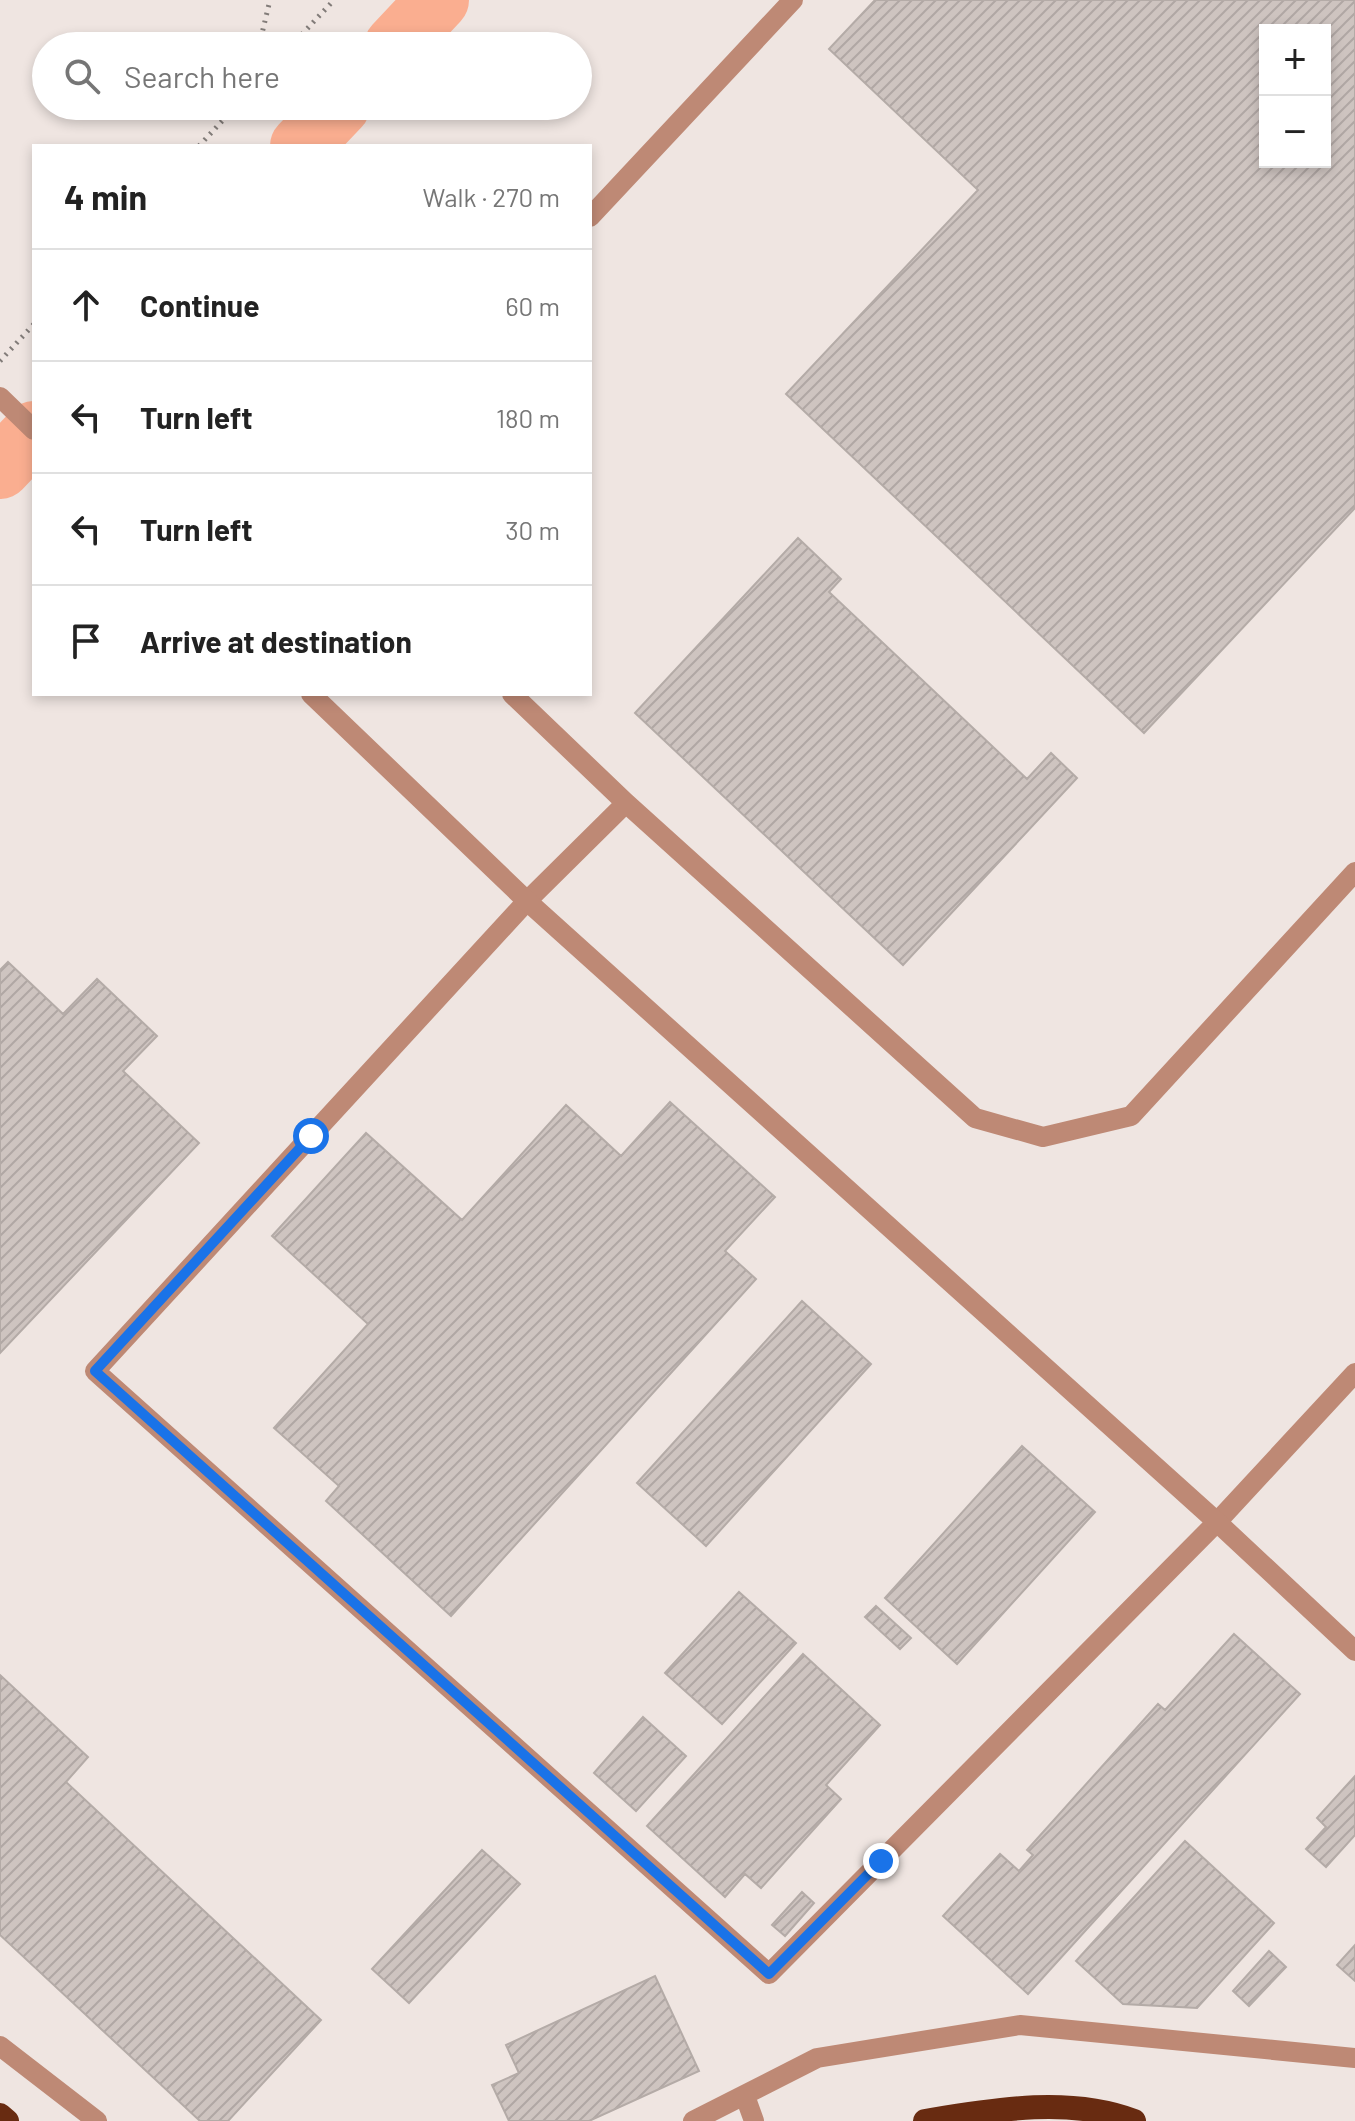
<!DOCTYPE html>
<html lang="en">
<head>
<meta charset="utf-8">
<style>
  body { margin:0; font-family:Barlow,sans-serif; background:#f6f6f6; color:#222 }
  .controls { position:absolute; right:24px; top:24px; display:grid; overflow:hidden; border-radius:0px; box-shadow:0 4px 12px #0003 }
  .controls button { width:72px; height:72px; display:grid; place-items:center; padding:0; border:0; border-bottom:2px solid #e0e0e0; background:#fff; color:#222; font:40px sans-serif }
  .stop { position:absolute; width:24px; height:24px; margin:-18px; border:6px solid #1a73e8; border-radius:50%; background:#fff }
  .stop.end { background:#1a73e8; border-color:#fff; box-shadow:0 2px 8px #0008 }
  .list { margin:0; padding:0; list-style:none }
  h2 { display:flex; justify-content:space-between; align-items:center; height:104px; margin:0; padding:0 32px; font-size:34px }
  h2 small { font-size:26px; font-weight:400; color:#767676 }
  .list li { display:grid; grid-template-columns:52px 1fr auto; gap:24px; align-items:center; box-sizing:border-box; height:112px; padding:0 32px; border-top:2px solid #e0e0e0 }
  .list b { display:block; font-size:30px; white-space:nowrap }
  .list em { font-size:26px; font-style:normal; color:#767676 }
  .icon { flex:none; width:44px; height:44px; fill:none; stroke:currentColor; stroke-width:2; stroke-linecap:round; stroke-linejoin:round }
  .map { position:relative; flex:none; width:1355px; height:2121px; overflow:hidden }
  .search { position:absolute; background:#fff; box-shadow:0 4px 12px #0003; left:32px; top:32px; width:560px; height:88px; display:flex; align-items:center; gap:20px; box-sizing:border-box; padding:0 28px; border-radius:44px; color:#767676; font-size:30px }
  .panel { position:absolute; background:#fff; box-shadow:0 4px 12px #0003; left:32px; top:144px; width:560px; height:552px; border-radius:0px }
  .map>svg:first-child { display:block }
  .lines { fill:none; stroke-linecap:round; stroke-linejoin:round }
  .river { stroke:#faae90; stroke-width:62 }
  .building { fill:url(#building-hatch); stroke:#b4aba7; stroke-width:2; fill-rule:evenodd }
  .path { stroke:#827c79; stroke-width:5; stroke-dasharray:2 6; stroke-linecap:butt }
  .minor { stroke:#be8975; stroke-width:20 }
  .tertiary { stroke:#be8975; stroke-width:20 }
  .motorway { stroke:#682b11; stroke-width:24 }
  .route { stroke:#1a73e8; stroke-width:10 }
</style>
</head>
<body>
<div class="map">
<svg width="1355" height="2121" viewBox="0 0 1355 2121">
  <defs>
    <pattern id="building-hatch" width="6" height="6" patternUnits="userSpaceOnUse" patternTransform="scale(2)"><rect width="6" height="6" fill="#cec4c0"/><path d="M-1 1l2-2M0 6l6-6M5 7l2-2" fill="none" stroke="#b0a7a4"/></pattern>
  </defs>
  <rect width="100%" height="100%" fill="#efe5e1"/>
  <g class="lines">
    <path class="river" d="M395 46 438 0
      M301 146 339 106
      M0 468 34 432"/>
  </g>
  <path class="building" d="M875 0H1355V508L1144 733 786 394 978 190 829 49ZM1265 30H1325V162H1265Z
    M798 538 841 579 829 592 1027 779 1051 753 1077 778 903 965 635 713Z
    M8 962 63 1014 97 979 157 1036 123 1071 199 1143 0 1353V970Z
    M670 1102 775 1197 725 1251 756 1279 451 1616 326 1501 339 1486 274 1428 368 1324 272 1236 366 1133 462 1220 566 1105 621 1156Z
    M802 1301 871 1364 706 1546 637 1483Z
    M1022 1446 1095 1512 957 1664 885 1598Z
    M739 1592 796 1643 722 1724 665 1673Z
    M876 1606 911 1638 900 1649 865 1617Z
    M1234 1634 1300 1694 1028 1994 943 1916 1000 1854 1019 1871 1033 1855 1027 1850 1158 1704 1165 1710Z
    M803 1654 880 1725 826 1785 841 1799 761 1888 745 1874 725 1897 647 1826Z
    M0 1675 88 1757 66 1782 321 2020 228 2121H200L0 1935Z
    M643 1717 686 1756 636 1811 594 1773Z
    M1355 1776V1835L1326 1867 1306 1849 1326 1827 1317 1818Z
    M1185 1841 1274 1923 1197 2008 1123 2004 1076 1961Z
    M482 1850 520 1884 409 2003 372 1969Z
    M802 1892 814 1903 785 1936 772 1925Z
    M1355 1945V1981L1337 1965Z
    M1269 1951 1286 1967 1249 2006 1233 1991Z
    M655 1976 699 2071 589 2121H509L492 2085 519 2073 506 2045Z"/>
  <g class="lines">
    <path class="path" d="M259 46 270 0
      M291 46 334 0
      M199 146 236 106
      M0 361 34 324"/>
    <path class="minor" d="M590 217 793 0
      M512 694 626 803 975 1118 1043 1137 1131 1116 1355 872
      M626 803 527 901 95 1371 769 1974 1217 1522 1355 1373
      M0 2046 97 2121
      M745 2096 754 2121
      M693 2121 817 2058 1020 2025 1355 2058"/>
    <path class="tertiary" d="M0 397 34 430
      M311 694 527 901 1217 1522 1355 1651"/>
    <path class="motorway" d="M0 2115 7 2121
      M925 2121C992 2110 1069 2096 1134 2121"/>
  </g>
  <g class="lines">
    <path class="route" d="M311 1136 95 1371 769 1974 881 1861"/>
  </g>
</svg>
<div class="controls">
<button>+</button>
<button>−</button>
</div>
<div class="stop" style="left:311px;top:1136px"></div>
<div class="stop end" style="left:881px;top:1861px"></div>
<div class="search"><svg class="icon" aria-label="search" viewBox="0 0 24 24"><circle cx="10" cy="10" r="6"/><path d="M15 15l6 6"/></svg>Search here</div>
<section class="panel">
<h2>4 min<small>Walk · 270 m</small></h2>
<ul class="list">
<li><svg class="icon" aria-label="ahead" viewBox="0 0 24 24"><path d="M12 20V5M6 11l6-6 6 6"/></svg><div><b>Continue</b></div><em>60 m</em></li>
<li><svg class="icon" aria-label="left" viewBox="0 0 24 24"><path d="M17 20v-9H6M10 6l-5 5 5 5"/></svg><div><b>Turn left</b></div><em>180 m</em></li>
<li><svg class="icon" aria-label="left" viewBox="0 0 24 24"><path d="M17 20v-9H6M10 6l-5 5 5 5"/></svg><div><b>Turn left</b></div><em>30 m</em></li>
<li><svg class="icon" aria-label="arrive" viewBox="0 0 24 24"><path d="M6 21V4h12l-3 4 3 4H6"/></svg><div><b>Arrive at destination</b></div></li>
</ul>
</section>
</div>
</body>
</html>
